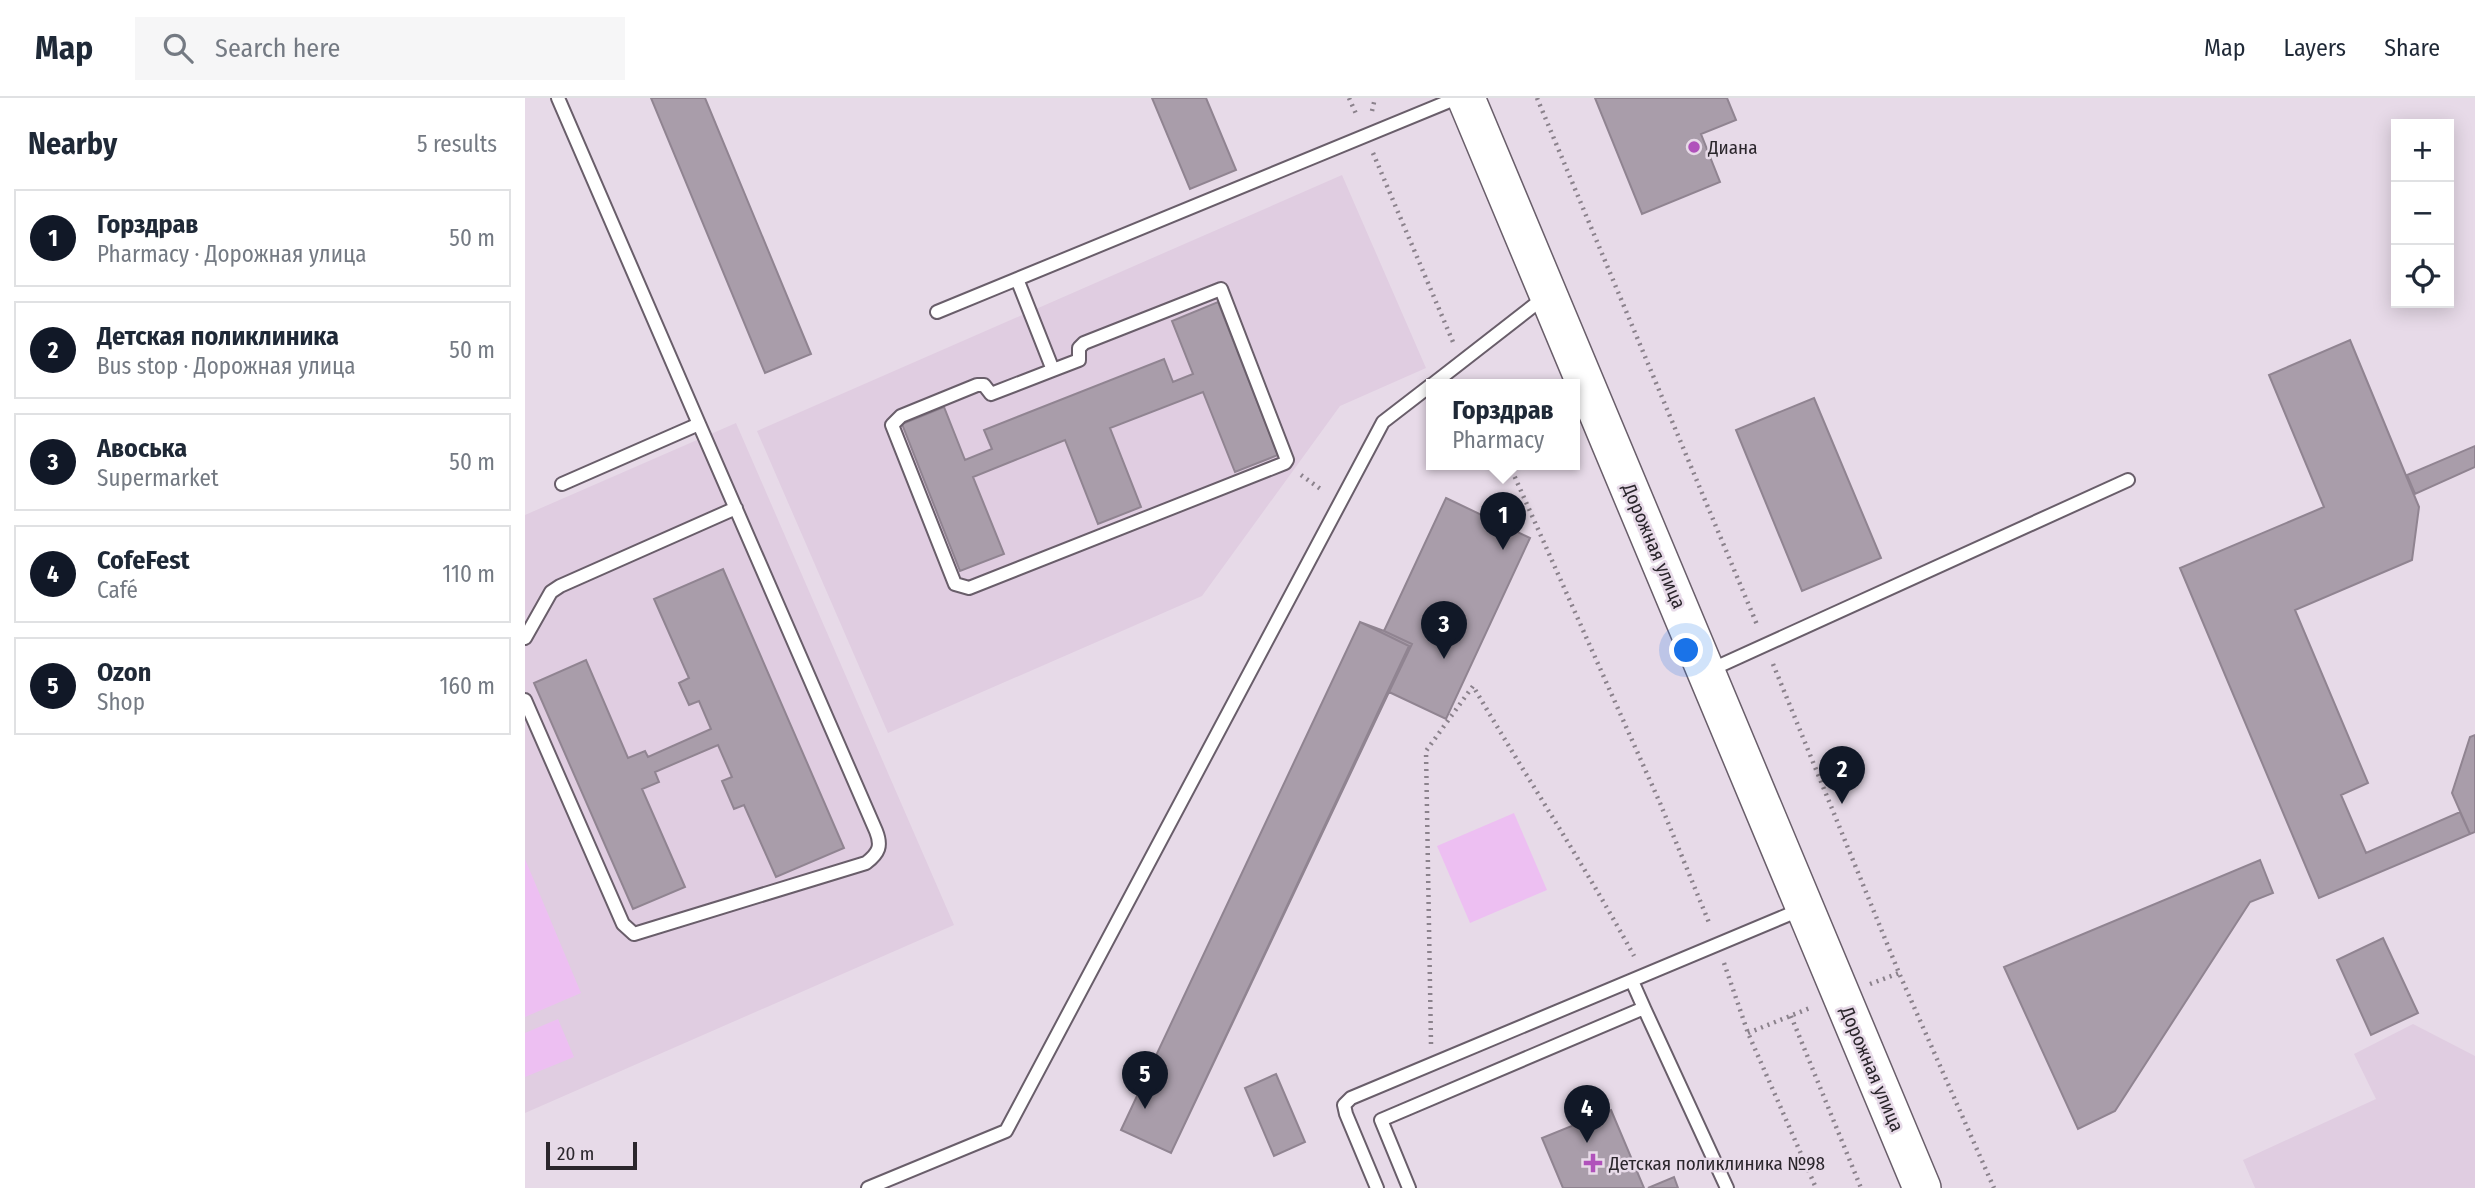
<!DOCTYPE html>
<html lang="en">
<head>
<meta charset="utf-8">
<style>
  body { margin:0; font-family:"Fira Sans Condensed",sans-serif; background:#f6f6f7; color:#1f2937 }
  .controls { position:absolute; right:21px; top:21px; display:grid; overflow:hidden; border-radius:0px; box-shadow:0 4px 18px #0003 }
  .controls button { width:63px; height:63px; display:grid; place-items:center; padding:0; border:0; border-bottom:2px solid #e0e1e3; background:#fff; color:#1f2937; font:35px sans-serif }
  .scale { position:absolute; left:21px; bottom:18px; width:91px; box-sizing:border-box; padding-left:7px; border:4px solid #2b262c; border-top:0; font-size:19px; line-height:24px; white-space:nowrap; color:#2b262c; -webkit-text-stroke:5px #e7dae8; paint-order:stroke }
  .you { position:absolute; left:1162px; top:553px; width:24px; height:24px; margin:-18px; border:5px solid #fff; border-radius:50%; background:#1a73e8; box-shadow:0 0 0 10px #1a73e833 }
  .badge { display:grid; place-items:center; width:46px; height:46px; border-radius:50%; background:#111827; color:#fff; font-size:23px; font-weight:700 }
  .pin { position:absolute; translate:-50% -58px; filter:drop-shadow(0 2px 4px #0008) }
  .pin::after { content:''; position:absolute; top:37px; width:24px; height:21px; background:inherit; clip-path:polygon(0 0,100% 0,50% 100%) }
  .popup { position:absolute; left:901px; top:281px; width:154px; height:91px; box-sizing:border-box; display:grid; place-content:center; border-radius:0px; background:#fff; filter:drop-shadow(0 2px 5px #0005); font-size:23px; white-space:nowrap; color:#747a83 }
  .popup b { font-size:26px; color:#1f2937 }
  .popup::after { content:''; position:absolute; left:50%; top:100%; margin-left:-14px; border:14px solid transparent; border-top-color:#fff }
  .list { margin:0; padding:0; list-style:none }
  h2 { display:flex; justify-content:space-between; align-items:center; height:91px; margin:0; padding:0 28px; font-size:30px }
  h2 small { font-size:23px; font-weight:400; color:#747a83 }
  .list li { display:grid; grid-template-columns:46px 1fr auto; gap:21px; align-items:center; box-sizing:border-box; height:98px; margin:0 14px 14px; padding:0 14px; border:2px solid #e0e1e3; border-radius:0px }
  .list b { display:block; font-size:26px; white-space:nowrap }
  .list p { margin:0; font-size:23px; white-space:nowrap; color:#747a83 }
  .list em { font-size:23px; font-style:normal; color:#747a83 }
  .icon { flex:none; width:38px; height:38px; fill:none; stroke:currentColor; stroke-width:2; stroke-linecap:round; stroke-linejoin:round }
  .map { position:relative; flex:none; width:1950px; height:1090px; overflow:hidden }
  header { display:flex; align-items:center; gap:42px; box-sizing:border-box; height:98px; padding:0 35px; background:#fff; border-bottom:2px solid #e0e1e3 }
  header strong { font-size:33px }
  nav { display:flex; gap:38px; margin-inline-start:auto; font-size:24px }
  .search { width:490px; height:63px; background:#f6f6f7; display:flex; align-items:center; gap:18px; box-sizing:border-box; padding:0 24px; border-radius:0px; color:#747a83; font-size:26px }
  main { display:flex }
  aside { flex:1; background:#fff }
  .map>svg:first-child { display:block }
  .built { fill:#e0cde1 }
  .green { fill:#edbff2 }
  .building { fill:#a99daa; stroke:#908491; stroke-width:2 }
  .lines { fill:none; stroke-linecap:round; stroke-linejoin:round }
  .service-casing { stroke:#695e6a; stroke-width:16 }
  .secondary-casing { stroke:#695e6a; stroke-width:40 }
  .path { stroke:#8b828c; stroke-width:4.5; stroke-dasharray:2 5; stroke-linecap:butt }
  .service { stroke:#fff; stroke-width:12 }
  .secondary { stroke:#fff; stroke-width:37 }
  .poi-dot { fill:#b052bb; stroke:#e7dae8; stroke-width:2.5 }
  .labels { text-anchor:middle; dominant-baseline:central; stroke-width:5; stroke-linejoin:round; paint-order:stroke }
  .poi-label { font-size:19px; fill:#2b262c; stroke:#e7dae8; text-anchor:start }
  .street-label { font-size:19px; fill:#2b262c; stroke:#e7dae8 }
</style>
</head>
<body>
<header>
<strong>Map</strong>
<div class="search"><svg class="icon" aria-label="search" viewBox="0 0 24 24"><circle cx="10" cy="10" r="6"/><path d="M15 15l6 6"/></svg>Search here</div>
<nav><a>Map</a><a>Layers</a><a>Share</a></nav>
</header>
<main>
<aside>
<h2>Nearby<small>5 results</small></h2>
<ul class="list">
<li><span class="badge">1</span><div><b>Горздрав</b><p>Pharmacy · Дорожная улица</p></div><em>50 m</em></li>
<li><span class="badge">2</span><div><b>Детская поликлиника</b><p>Bus stop · Дорожная улица</p></div><em>50 m</em></li>
<li><span class="badge">3</span><div><b>Авоська</b><p>Supermarket</p></div><em>50 m</em></li>
<li><span class="badge">4</span><div><b>CofeFest</b><p>Café</p></div><em>110 m</em></li>
<li><span class="badge">5</span><div><b>Ozon</b><p>Shop</p></div><em>160 m</em></li>
</ul>
</aside>
<div class="map">
<svg width="1950" height="1090" viewBox="0 0 1950 1090">
  <rect width="100%" height="100%" fill="#e7dae8"/>
  <path class="built" d="M817 77 901 270 815 308 677 498 363 635 232 333Z
    M211 325 429 827 0 1015V417Z
    M1888 926 1950 958V1090H1730L1718 1062 1851 1001 1829 956Z"/>
  <path class="green" d="M989 715 1022 792 945 825 912 748Z
    M0 761 56 895 0 919Z
    M33 921 49 959 0 979V935Z"/>
  <path class="building" d="M126 0H180L286 256 240 275Z
    M627 0H681L711 72 665 91Z
    M1070 0H1202L1211 22 1176 36 1195 84 1117 116Z
    M693 204 753 357 710 374 678 294 585 330 616 409 573 426 540 342 448 379 479 456 435 473 377 326 419 309 440 362 467 351 459 332 639 261 648 284 668 276 647 223Z
    M1825 242 1894 409 1887 462 1770 512 1843 685 1816 697 1841 755 1935 714 1945 736 1794 800 1655 470 1799 409 1744 277Z
    M1289 300 1356 460 1277 493 1211 332Z
    M1950 348V369L1890 396 1882 377Z
    M921 400 1005 440 921 621 864 594 887 546 859 533Z
    M921 400 1005 440 921 621 864 594 646 1055 596 1032 835 524 859 533Z
    M198 471 319 750 251 779 219 707 209 711 197 683 207 679 193 647 130 674 134 684 117 691 160 789 108 811 9 585 61 562 103 660 120 653 123 659 186 631 174 603 164 607 154 585 164 580 129 501Z
    M835 524 884 548 646 1055 596 1032Z
    M1950 637V734L1945 736 1927 695 1945 639Z
    M1735 762 1748 795 1725 804 1590 1013 1553 1031 1479 869Z
    M1858 840 1893 915 1846 937 1812 862Z
    M751 976 780 1044 749 1058 720 990Z
    M1086 1012 1119 1090H1038L1017 1040Z
    M1149 1079 1153 1090H1123Z"/>
  <g class="lines">
    <defs>
      <path id="service" d="M33 0 174 326 37 386
        M492 181 528 272 466 296 459 287H452L376 318 367 327 430 486 444 490 760 365 762 362 696 191 559 245 554 250V262L528 272
        M412 214 932 0
        M908 286 1021 198
        M0 540 26 494 35 488 211 410
        M1183 573 1603 382
        M0 602 98 826 109 836 341 765C354 755 357 748 351 733L174 326
        M1107 883 1119 910
        M343 1090 481 1033 858 324 906 287
        M852 1090 821 1016 819 1007 826 1000 1277 811
        M884 1090 856 1022 1119 910 1202 1090"/>
      <path id="secondary" d="M941 0 1397 1090"/>
    </defs>
    <use href="#service" class="service-casing"/>
    <use href="#secondary" class="secondary-casing"/>
    <path class="path" d="M824 0 832 18
      M1012 0 1233 529
      M847 13 850 0
      M848 55 928 244
      M984 366 1135 705 1185 827
      M776 377 797 392
      M1248 566 1374 875 1469 1090
      M1199 865 1223 935 1291 1090
      M1345 886 1374 875
      M1266 918 1336 1090
      M1223 935 1285 910
      M906 946 901 653 948 588C1001 679 1059 766 1109 858"/>
    <use href="#service" class="service"/>
    <use href="#secondary" class="secondary"/>
  </g>
  <g class="poi-dot">
    <circle cx="1169" cy="49" r="7"/>
    <path d="M1064.5 1054.5h7v7h7v7h-7v7h-7v-7h-7v-7h7z"/>
  </g>
  <g class="labels">
    <g class="poi-label">
      <text x="1183" y="49">Диана</text>
      <text x="1084" y="1065">Детская поликлиника №98</text>
    </g>
    <g class="street-label">
      <text transform="translate(1129 448) rotate(67)">Дорожная улица</text>
      <text transform="translate(1347 971) rotate(67)">Дорожная улица</text>
    </g>
  </g>
</svg>
<div class="controls">
<button>+</button>
<button>−</button>
<button><svg class="icon" aria-label="locate" viewBox="0 0 24 24"><circle cx="12" cy="12" r="6"/><path d="M12 2v4M12 18v4M2 12h4M18 12h4"/></svg></button>
</div>
<div class="scale">20 m</div>
<div class="you"></div>
<div class="pin badge" style="left:978px;top:452px">1</div>
<div class="popup"><b>Горздрав</b>Pharmacy</div>
<div class="pin badge" style="left:1317px;top:706px">2</div>
<div class="pin badge" style="left:919px;top:561px">3</div>
<div class="pin badge" style="left:1062px;top:1045px">4</div>
<div class="pin badge" style="left:620px;top:1011px">5</div>
</div>
</main>
</body>
</html>
